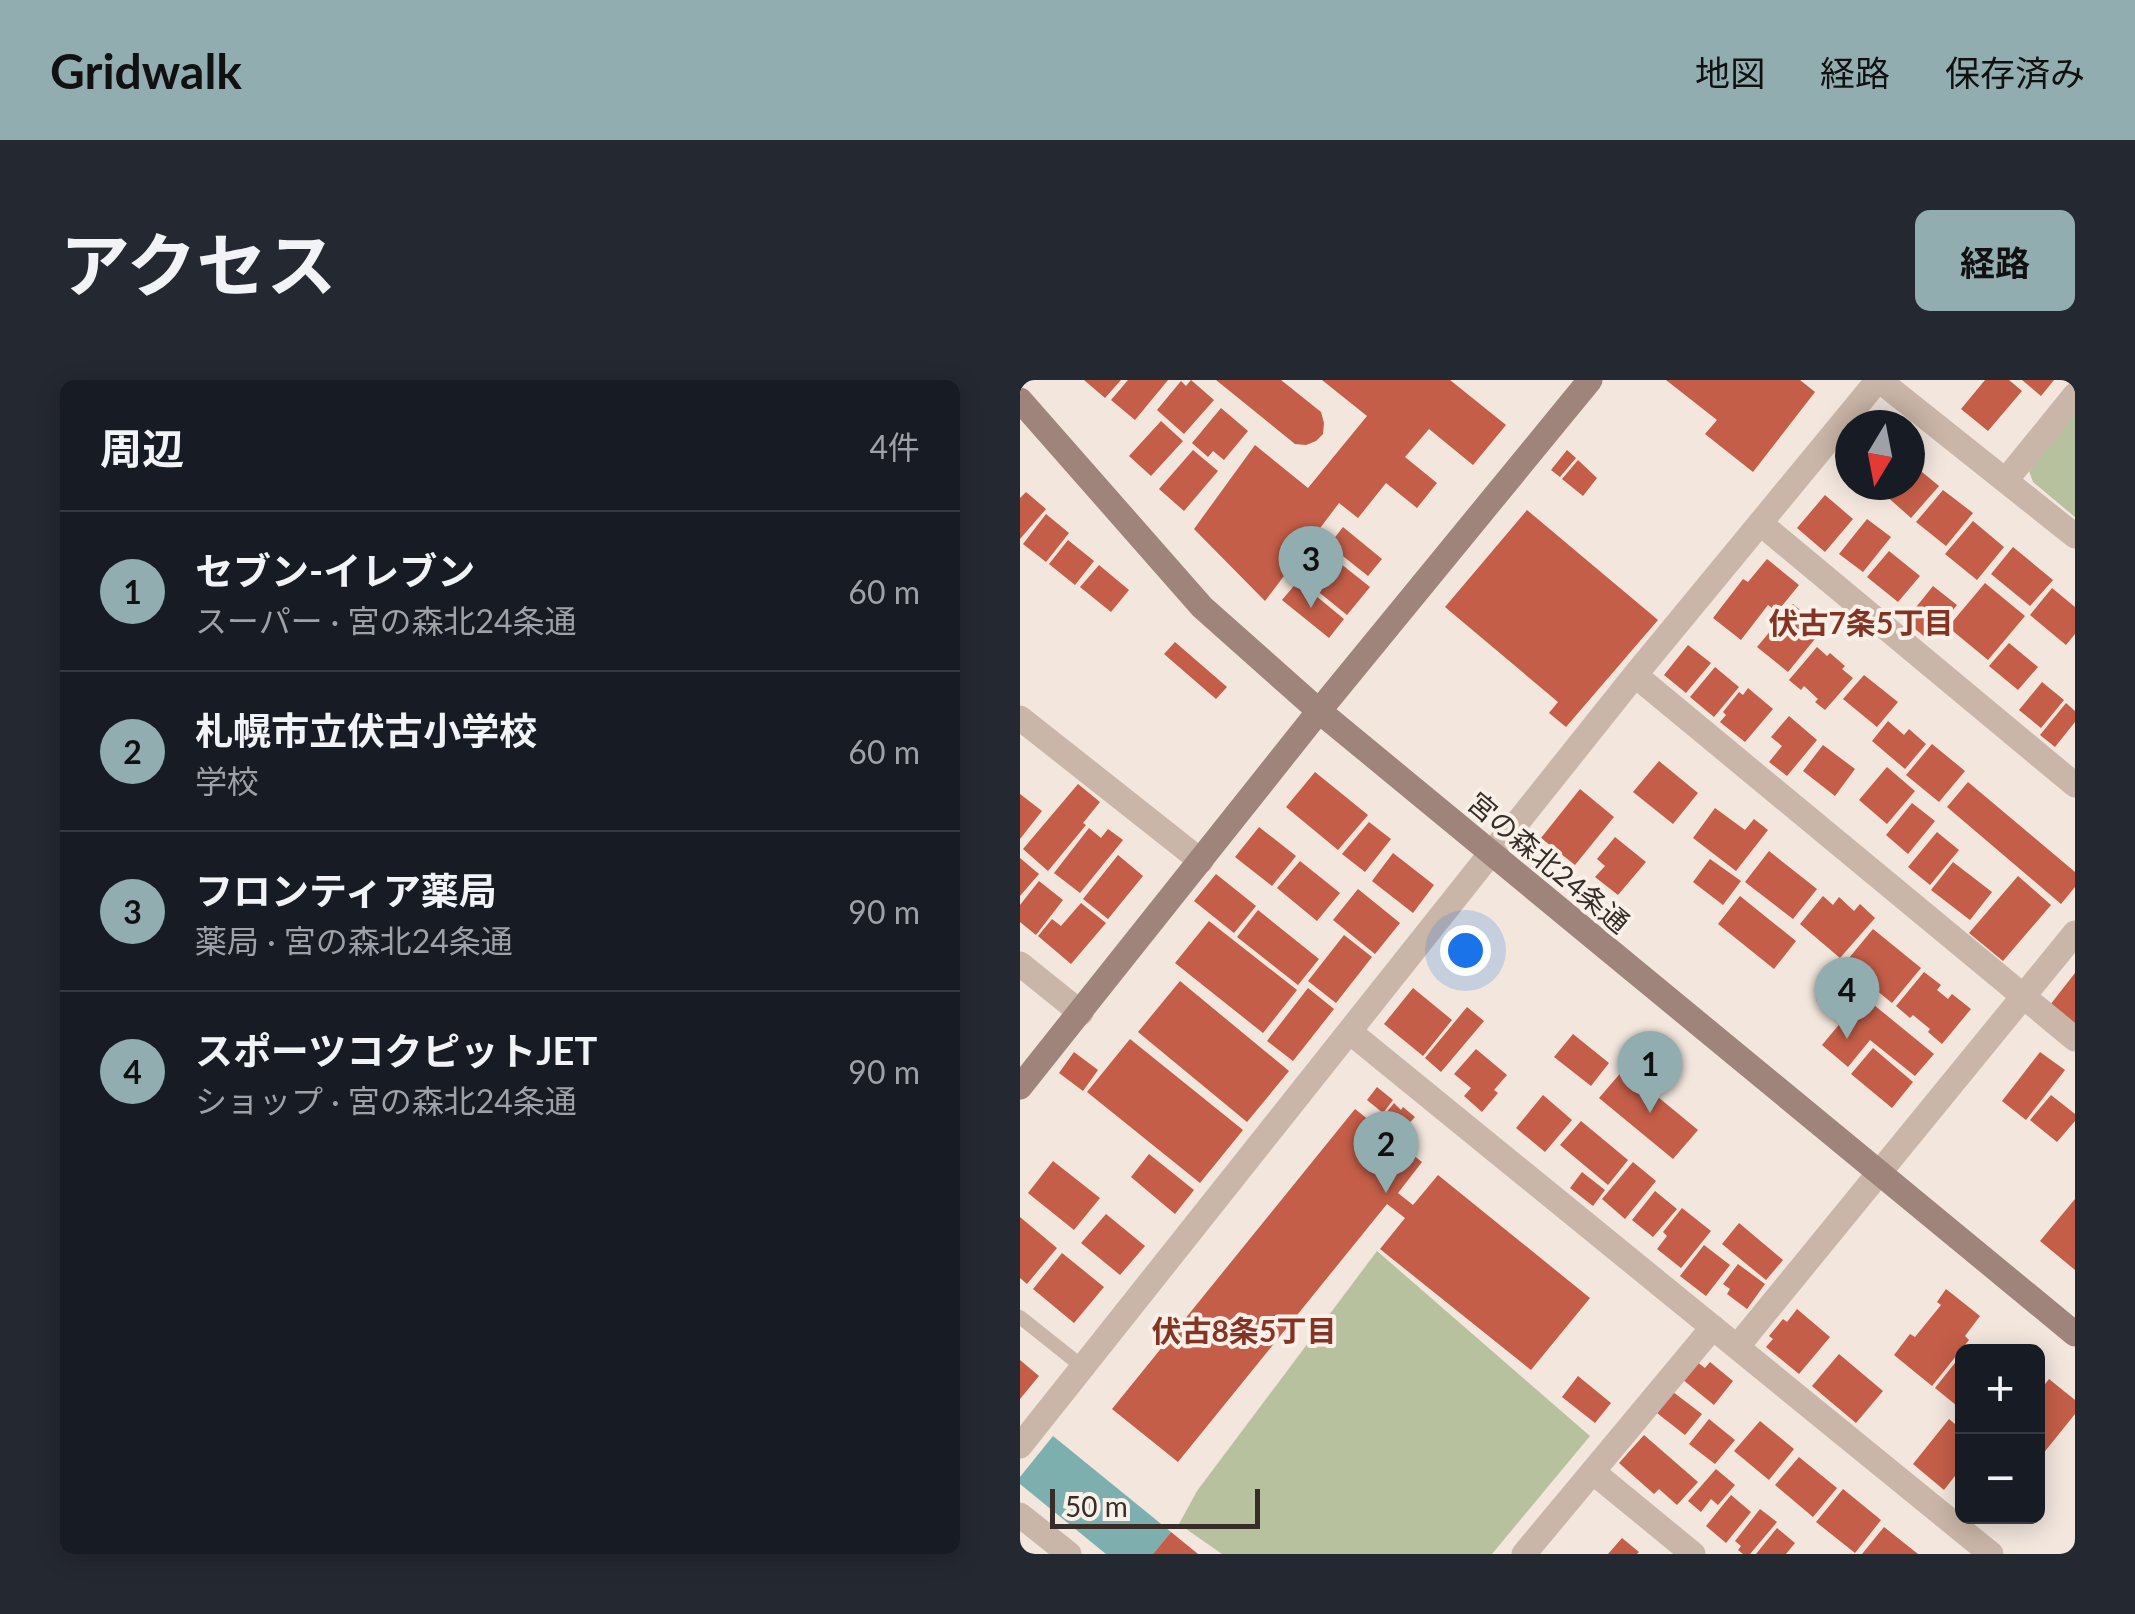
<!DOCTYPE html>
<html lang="ja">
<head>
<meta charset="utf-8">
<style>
  body { margin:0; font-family:Lato,"Noto Sans JP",sans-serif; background:#242831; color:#f1f3f6 }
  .controls { position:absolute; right:30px; bottom:30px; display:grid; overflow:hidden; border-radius:15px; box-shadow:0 5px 25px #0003 }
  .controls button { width:90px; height:90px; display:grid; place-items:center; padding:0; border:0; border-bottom:2px solid #363941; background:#171b24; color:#f1f3f6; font:50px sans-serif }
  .compass { position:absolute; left:815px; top:30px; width:90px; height:90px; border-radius:50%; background:#171b24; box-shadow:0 5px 25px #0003; rotate:190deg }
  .scale { position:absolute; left:30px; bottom:25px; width:210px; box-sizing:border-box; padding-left:10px; border:5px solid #372c28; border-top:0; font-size:28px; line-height:35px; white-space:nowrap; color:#372c28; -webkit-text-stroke:8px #f9f1e9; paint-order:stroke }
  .you { position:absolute; left:445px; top:570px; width:35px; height:35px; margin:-25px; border:8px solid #fff; border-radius:50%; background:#1a73e8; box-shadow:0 0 0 15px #1a73e833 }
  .badge { display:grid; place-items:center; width:65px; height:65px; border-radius:50%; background:#92adaf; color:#111; font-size:32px; font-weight:700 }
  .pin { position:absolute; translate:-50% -82px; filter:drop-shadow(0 2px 5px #0008) }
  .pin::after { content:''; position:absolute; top:52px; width:35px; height:30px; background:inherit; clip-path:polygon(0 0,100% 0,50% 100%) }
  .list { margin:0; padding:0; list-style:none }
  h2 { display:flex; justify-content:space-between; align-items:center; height:130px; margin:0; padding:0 40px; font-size:42px }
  h2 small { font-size:32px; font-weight:400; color:#9ea1a6 }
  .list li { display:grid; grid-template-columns:65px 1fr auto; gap:30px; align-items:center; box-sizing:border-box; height:160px; padding:0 40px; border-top:2px solid #363941 }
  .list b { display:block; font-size:38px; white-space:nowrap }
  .list p { margin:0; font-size:32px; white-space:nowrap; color:#9ea1a6 }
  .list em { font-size:32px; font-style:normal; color:#9ea1a6 }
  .map { position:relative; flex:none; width:1055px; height:1174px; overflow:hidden; border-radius:15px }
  header { display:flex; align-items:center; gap:60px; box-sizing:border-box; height:140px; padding:0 50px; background:#92adaf; color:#111 }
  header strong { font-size:48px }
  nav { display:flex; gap:55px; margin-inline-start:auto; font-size:35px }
  .intro { display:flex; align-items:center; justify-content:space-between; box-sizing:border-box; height:240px; padding:0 60px }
  h1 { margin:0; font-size:70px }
  .button { padding:25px 45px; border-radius:15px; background:#92adaf; color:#111; font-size:35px; font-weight:700 }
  main { display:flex; gap:60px; padding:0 60px }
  aside { flex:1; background:#171b24; border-radius:15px; box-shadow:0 5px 25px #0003 }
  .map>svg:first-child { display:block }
  .green { fill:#b7c19d }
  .water { fill:#7cafad }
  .building { fill:#c45e48 }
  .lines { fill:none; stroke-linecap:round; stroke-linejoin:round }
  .lane { stroke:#cab6a8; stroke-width:14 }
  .street { stroke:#cab6a8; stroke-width:25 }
  .secondary { stroke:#9e847a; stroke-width:25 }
  .labels { text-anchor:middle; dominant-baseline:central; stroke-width:8; stroke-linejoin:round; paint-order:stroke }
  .street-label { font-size:28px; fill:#372c28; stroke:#f9f1e9 }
  .neighbourhood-label { font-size:30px; font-weight:bold; fill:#853323; stroke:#f9f1e9 }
</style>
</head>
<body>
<header>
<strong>Gridwalk</strong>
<nav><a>地図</a><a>経路</a><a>保存済み</a></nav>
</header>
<div class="intro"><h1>アクセス</h1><a class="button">経路</a></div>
<main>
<aside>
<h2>周辺<small>4件</small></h2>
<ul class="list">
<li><span class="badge">1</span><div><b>セブン-イレブン</b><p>スーパー · 宮の森北24条通</p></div><em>60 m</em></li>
<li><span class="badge">2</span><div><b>札幌市立伏古小学校</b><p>学校</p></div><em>60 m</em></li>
<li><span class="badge">3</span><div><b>フロンティア薬局</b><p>薬局 · 宮の森北24条通</p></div><em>90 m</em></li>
<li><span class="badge">4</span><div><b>スポーツコクピットJET</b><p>ショップ · 宮の森北24条通</p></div><em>90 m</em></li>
</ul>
</aside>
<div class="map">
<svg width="1055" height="1174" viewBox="0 0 1055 1174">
  <rect width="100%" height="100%" fill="#f2e6dd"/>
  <path class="green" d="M1055 33V137L1013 102 1009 91Z
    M357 871 570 1056 472 1174H202L159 1144 177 1111Z"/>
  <path class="water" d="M33 1056 151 1152 133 1174H86L0 1104V1097Z"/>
  <path class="building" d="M64 0H101L85 18Z
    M108 0H148L115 40 91 20Z
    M171 0 194 20 164 54 137 30 161 1 166 6Z
    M196 0H261L301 32 304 43 303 54 296 61 286 65 275 64Z
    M302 0H430L486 45 453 85 409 49 385 77 417 103 397 128 366 103 338 138 319 123 245 221 174 149 235 65 288 108 347 36Z
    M646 0H780L795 12 733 92 685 54 697 40Z
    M965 0H989L1002 11 968 51 941 29Z
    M1002 0H1034L1021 16Z
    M201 28 228 51 204 80 193 71 188 77 172 63Z
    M141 41 163 61 131 96 109 76Z
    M173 70 198 91 164 131 139 109Z
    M547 70 556 78 540 97 531 90Z
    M558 80 577 98 563 116 542 99Z
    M890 82 919 106 891 138 863 113 870 105H890Z
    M923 110 953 133 926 166 896 142Z
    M6 112 26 129 0 159V118Z
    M805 115 833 139 805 172 777 148Z
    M507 130 638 240 546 347 529 333 538 322 425 227Z
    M26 134 49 153 26 182 3 164Z
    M847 139 871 157 843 192 819 174Z
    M953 141 984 167 957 200 925 174Z
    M323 147 362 179 348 196 309 165Z
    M48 160 74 181 55 205 29 184Z
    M993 167 1033 200 1010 226 971 194Z
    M301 168 350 207 327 235 279 196Z
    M869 171 900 196 878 222 847 197Z
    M747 179 779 205 757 232 748 225 721 260 693 238 723 199 728 202Z
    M79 185 109 210 91 232 60 207Z
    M278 201 324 239 309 258 262 220Z
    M965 203 1005 236 968 280 928 247Z
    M913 206 937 225 909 260 885 241Z
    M1032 208 1055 227V254L1046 265 1010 235Z
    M773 224 803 249 768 292 737 267Z
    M155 262 207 307 196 319 144 274Z
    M989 263 1018 287 998 310 969 286Z
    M668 265 691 283 666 313 644 295Z
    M797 267 807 276 810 273 825 286 822 289 833 298 805 330 795 322 798 319 784 306 781 310 769 300Z
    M695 287 719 307 694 337 670 317Z
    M844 295 878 322 857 347 823 319Z
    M1022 302 1044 320 1021 348 999 330Z
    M728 308 753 329 725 362 700 342 706 335 703 332 719 312 723 315Z
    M1046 323 1055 331V342L1035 367 1020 355Z
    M769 336 797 360 767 396 749 382 762 366 751 357Z
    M868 341 884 355 889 349 906 364 885 389 852 361Z
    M912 364 945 391 919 422 886 395Z
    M803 365 835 389 815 416 783 391Z
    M639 381 678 413 653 444 613 412Z
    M867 387 895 411 867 444 839 420Z
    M295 392 348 435 318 470 266 427Z
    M948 402 1055 492V507L1041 524 927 427Z
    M58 404 80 422 63 443 66 445 28 491 3 469Z
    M560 409 594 437 555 485 521 458Z
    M0 414 22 431 0 459Z
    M892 423 915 441 888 474 866 455Z
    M695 428 725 450 734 439 748 450 716 491 673 458Z
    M349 442 371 459 345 492 322 474Z
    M239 447 276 476 252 506 215 477Z
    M69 448 81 458 88 449 103 460 60 513 34 493Z
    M917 452 939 470 910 505 888 487Z
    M595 457 626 482 598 515 575 497 585 486 577 479Z
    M749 471 797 509 773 539 725 502Z
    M373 473 414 505 393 533 352 501Z
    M98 475 123 496 88 539 63 519Z
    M0 478 19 494 0 516Z
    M690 479 721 501 703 525 673 502Z
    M280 481 320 513 297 541 257 508Z
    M933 482 972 512 950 540 911 510Z
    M196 494 236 526 214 553 174 521Z
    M998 496 1031 525 983 581 949 553Z
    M19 501 43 520 16 555 0 542V525Z
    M338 509 380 543 355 574 313 540Z
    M720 516 776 561 754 589 698 544Z
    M803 516 813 525 819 517 834 531 840 524 855 538 820 578 780 544Z
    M61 523 86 543 51 584 18 556 32 539 41 546Z
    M238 530 299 579 278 605 217 557Z
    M189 541 277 610 243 653 155 583Z
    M853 549 901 588 872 623 824 584Z
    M324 555 352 577 316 623 288 601Z
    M904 592 921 605 917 610 928 619 932 614 951 629 922 664 908 652 910 649 893 635 890 638 876 626Z
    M818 593 840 612 817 638 796 620Z
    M1055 593V644L1030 625Z
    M160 601 269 691 227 742 118 652Z
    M288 608 314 629 273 681 247 661Z
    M393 608 432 640 403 676 364 644Z
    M843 616 914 674 895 696 850 660 828 687 802 665Z
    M447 627 464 641 421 692 405 678Z
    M553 654 589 683 571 706 534 677Z
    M110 659 223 750 180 803 67 712Z
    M853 668 893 702 872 728 831 694Z
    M456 669 487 695 474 710 478 713 462 732 444 716 451 708 434 694Z
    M54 672 78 690 63 711 39 693Z
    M1020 672 1045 690 1006 740 982 721Z
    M604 689 678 750 653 779 579 718Z
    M357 707 373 720 363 733 347 720Z
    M523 715 552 740 525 772 496 748Z
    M1031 715 1055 734V741L1037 762 1010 740Z
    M374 723 381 730 383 727 395 737 383 750 366 733Z
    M335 729 402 782 378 813 393 825 418 795 570 918 511 990 360 869 385 838 367 824 158 1082 92 1029Z
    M561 741 608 780 588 805 540 765Z
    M129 774 174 810 155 834 111 797Z
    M33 781 80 818 54 850 8 813Z
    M613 782 636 801 605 839 582 819Z
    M562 792 585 810 573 826 550 808Z
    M635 811 657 829 633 857 612 840Z
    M1055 819V890L1020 861Z
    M662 828 691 851 661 888 637 869 647 856 643 852Z
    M86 834 125 866 100 895 61 863Z
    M0 837 37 868 7 904 0 898Z
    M719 843 763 880 746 900 702 864Z
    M684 865 710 885 686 916 660 896Z
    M42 873 84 907 54 943 13 909Z
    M718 884 745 904 727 929 707 914 710 909 703 904Z
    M926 909 960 936 945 956 949 960 912 1006 874 975 890 954 895 957 921 925 917 922Z
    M777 929 810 957 779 994 746 967 753 959 749 956 763 939 767 942Z
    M819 974 863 1011 836 1043 792 1006Z
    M942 974V1030L915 1008Z
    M0 980 19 996 0 1019Z
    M677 982 685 988 690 982 713 1001 694 1025 662 999Z
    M558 996 591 1023 575 1043 542 1017Z
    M1029 999 1055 1020V1034L1018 1080V1013Z
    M653 1012 682 1034 665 1055 637 1033Z
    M689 1039 715 1060 695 1084 669 1064Z
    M929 1039 942 1050V1087L924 1110 893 1084Z
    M740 1041 774 1069 749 1100 714 1071Z
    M624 1055 678 1102 657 1125 639 1109 634 1114 599 1083Z
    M779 1077 817 1108 793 1137 755 1105Z
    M696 1089 715 1105 698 1125 691 1119 681 1132 668 1121Z
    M823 1109 861 1140 835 1173 796 1142Z
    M711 1115 731 1132 706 1163 686 1146Z
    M740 1129 757 1142 730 1174H723L718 1170 721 1166 715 1161Z
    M864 1147 898 1174H842Z
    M757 1148 775 1163 766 1174H736Z
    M151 1152 178 1174H133Z
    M602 1158 619 1172 617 1174H588Z"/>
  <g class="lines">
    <path class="lane" d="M0 937 64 988"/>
    <path class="street" d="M859 0 1055 156
      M986 100 1055 15
      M740 143 1055 405
      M615 295 1055 659
      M0 338 181 481
      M0 584 61 633
      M330 652 971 1174
      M717 967 1055 553
      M0 1066 471 473 497 443 615 295 858 0
      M573 1092 673 1174
      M0 1135 49 1174
      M504 1174 693 947"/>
    <path class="secondary" d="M0 20 182 227 299 331 1055 954
      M0 707 299 331 570 0"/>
  </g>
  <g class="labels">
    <g class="street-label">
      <text transform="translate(529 482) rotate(40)">宮の森北24条通</text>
    </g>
    <g class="neighbourhood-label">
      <text x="841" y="242">伏古7条5丁目</text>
      <text x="224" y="950">伏古8条5丁目</text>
    </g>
  </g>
</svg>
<div class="controls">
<button>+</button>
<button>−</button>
</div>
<svg class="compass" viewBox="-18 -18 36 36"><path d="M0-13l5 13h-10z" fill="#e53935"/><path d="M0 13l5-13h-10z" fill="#9ea1a6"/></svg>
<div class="scale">50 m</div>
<div class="you"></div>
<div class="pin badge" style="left:630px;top:733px">1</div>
<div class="pin badge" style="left:366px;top:813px">2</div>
<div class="pin badge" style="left:291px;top:228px">3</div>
<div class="pin badge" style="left:827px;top:659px">4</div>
</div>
</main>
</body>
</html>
